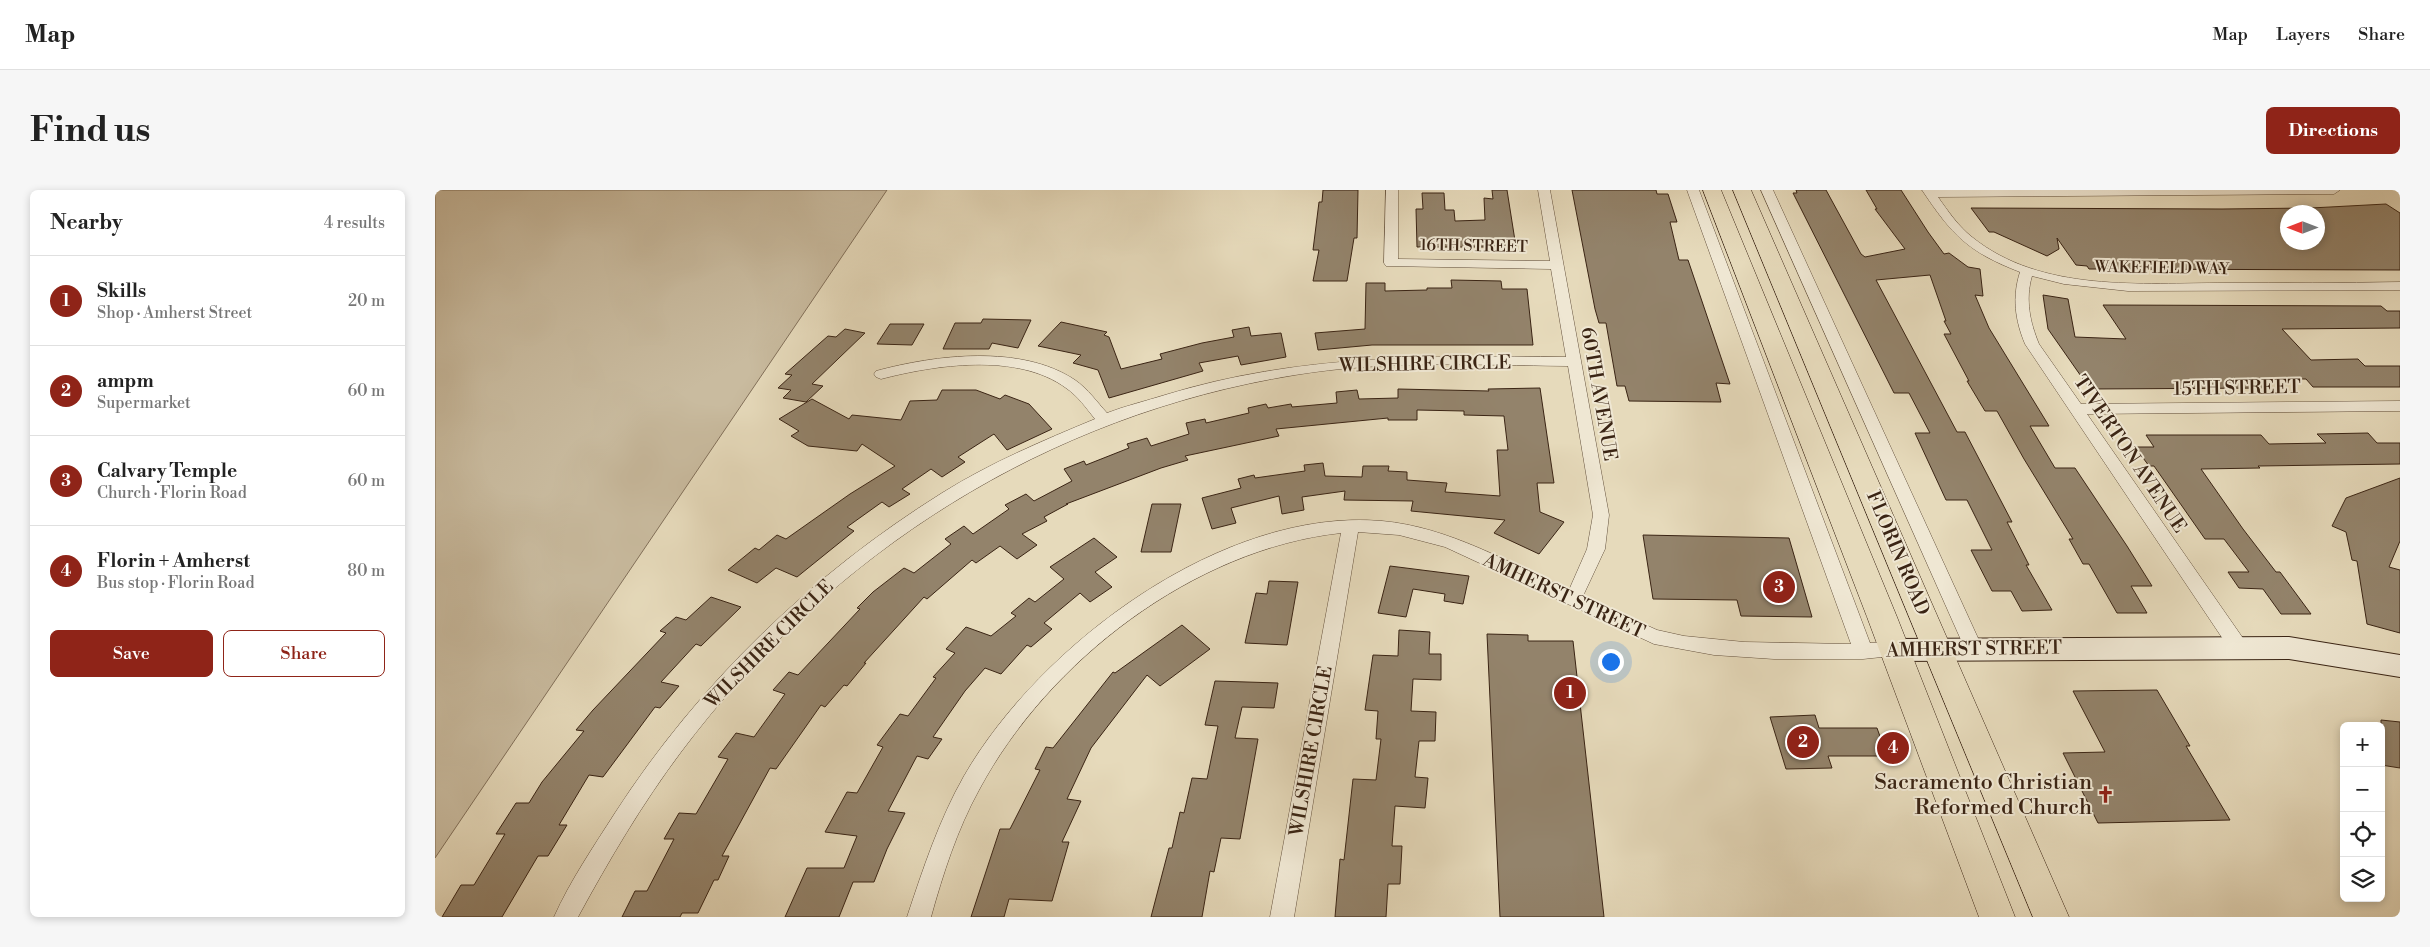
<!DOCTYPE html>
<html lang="en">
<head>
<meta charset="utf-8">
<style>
  body { margin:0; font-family:"Libre Bodoni",serif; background:#f6f6f6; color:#222 }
  .controls { position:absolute; right:15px; bottom:15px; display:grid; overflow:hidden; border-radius:8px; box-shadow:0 2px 8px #0003 }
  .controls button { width:45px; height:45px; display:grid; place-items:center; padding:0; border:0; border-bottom:1px solid #e0e0e0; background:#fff; color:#222; font:25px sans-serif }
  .compass { position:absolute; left:1845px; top:15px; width:45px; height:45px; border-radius:50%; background:#fff; box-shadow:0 2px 8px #0003; rotate:270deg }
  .you { position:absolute; left:1175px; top:471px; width:18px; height:18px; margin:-12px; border:4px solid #fff; border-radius:50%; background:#1a73e8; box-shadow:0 0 0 8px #1a73e833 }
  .badge { display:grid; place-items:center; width:32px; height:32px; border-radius:50%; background:#8f2418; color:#fff; font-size:16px; font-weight:700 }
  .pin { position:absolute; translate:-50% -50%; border:2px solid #fff; box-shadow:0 1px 5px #0006 }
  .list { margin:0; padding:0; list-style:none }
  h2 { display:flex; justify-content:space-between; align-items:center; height:65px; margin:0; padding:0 20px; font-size:21px }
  h2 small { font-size:16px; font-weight:400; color:#767676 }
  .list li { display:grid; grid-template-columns:32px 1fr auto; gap:15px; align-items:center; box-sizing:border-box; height:90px; padding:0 20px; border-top:1px solid #e0e0e0 }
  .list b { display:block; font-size:19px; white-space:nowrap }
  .list p { margin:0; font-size:16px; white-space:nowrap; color:#767676 }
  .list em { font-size:16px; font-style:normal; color:#767676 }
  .actions { display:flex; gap:10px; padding:15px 20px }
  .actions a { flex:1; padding:11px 0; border:1px solid #8f2418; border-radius:8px; text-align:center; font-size:18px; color:#8f2418 }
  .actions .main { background:#8f2418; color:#fff }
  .icon { flex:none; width:28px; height:28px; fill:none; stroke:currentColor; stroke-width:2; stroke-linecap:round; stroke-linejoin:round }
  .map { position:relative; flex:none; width:1965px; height:727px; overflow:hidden; border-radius:8px }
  header { display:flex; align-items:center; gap:30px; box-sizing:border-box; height:70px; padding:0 25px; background:#fff; border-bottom:1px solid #e0e0e0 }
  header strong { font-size:24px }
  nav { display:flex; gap:28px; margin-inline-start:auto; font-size:18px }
  .intro { display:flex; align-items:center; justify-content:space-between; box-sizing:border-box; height:120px; padding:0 30px }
  h1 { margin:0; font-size:35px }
  .button { padding:12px 22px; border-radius:8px; background:#8f2418; color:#fff; font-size:18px; font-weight:700 }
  main { display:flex; gap:30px; padding:0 30px }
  aside { flex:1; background:#fff; border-radius:8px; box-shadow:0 2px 8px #0003 }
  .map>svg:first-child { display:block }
  .green { fill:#c9bb9f; stroke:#82705a }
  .building { fill:#93836b; stroke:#3a2414; fill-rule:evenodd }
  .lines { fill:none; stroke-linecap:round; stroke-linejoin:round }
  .street-casing { stroke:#65523e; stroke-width:1 }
  .secondary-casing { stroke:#3a2414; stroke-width:2 }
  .primary-casing { stroke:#3a2414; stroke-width:1 }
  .street { fill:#efe7d3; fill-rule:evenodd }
  .secondary { fill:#efe7d3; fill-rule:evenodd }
  .primary { fill:#e6dabb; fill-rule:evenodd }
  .labels { text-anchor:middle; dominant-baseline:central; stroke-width:4; stroke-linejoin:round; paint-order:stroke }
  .far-street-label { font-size:16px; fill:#3a2414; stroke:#efe7d3 }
  .street-label { font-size:19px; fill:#3a2414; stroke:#efe7d3 }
  .near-poi-label { font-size:22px; fill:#3a2414; stroke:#efe7d3; text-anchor:end }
</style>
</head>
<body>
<header>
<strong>Map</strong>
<nav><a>Map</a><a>Layers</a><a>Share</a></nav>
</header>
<div class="intro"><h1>Find us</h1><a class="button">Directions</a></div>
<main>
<aside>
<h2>Nearby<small>4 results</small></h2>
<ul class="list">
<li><span class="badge">1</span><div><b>Skills</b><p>Shop · Amherst Street</p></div><em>20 m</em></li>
<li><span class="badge">2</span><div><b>ampm</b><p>Supermarket</p></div><em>60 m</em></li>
<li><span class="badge">3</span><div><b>Calvary Temple</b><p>Church · Florin Road</p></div><em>60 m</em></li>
<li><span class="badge">4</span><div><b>Florin + Amherst</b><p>Bus stop · Florin Road</p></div><em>80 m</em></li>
</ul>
<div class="actions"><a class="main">Save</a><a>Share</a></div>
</aside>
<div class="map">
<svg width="1965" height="727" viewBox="0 0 1965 727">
  <rect width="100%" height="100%" fill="#e6dabb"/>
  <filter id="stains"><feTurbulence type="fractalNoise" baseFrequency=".004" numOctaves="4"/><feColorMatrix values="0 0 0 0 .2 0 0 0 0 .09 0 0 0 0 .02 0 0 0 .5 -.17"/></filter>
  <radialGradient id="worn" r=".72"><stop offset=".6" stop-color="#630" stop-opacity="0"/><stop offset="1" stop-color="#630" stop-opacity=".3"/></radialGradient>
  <path class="green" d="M0 0H452L0 668Z"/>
  <path class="building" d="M888 0H923L922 48H919L912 91H878L884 60H878L884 12H887Z
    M1057 0H1072L1081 57H982L981 19H988L987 3H1009L1010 20H1019L1020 31 1050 30 1049 8 1058 9Z
    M1137 0H1221L1222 4H1233L1242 32H1235L1244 70H1253L1295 194 1281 193 1286 212 1194 211 1190 196H1182L1171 133H1164L1160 119Z
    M1361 0H1391L1426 64 1430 67 1470 59 1440 19H1442L1431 0H1466L1493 42 1509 64 1514 63 1533 77 1545 79 1548 106 1540 105 1554 138 1614 236H1595L1620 278H1640L1692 356 1717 396H1696L1712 423H1682L1654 374H1648L1634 349H1638L1589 269 1562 221H1550L1532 191H1534L1509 144H1516L1509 131H1511L1495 85 1441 90 1522 242H1530L1577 332H1572L1594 375H1591L1617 420 1587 421 1576 401H1557L1536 360H1557L1532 310H1511L1480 243H1495L1474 203H1459L1358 3H1362Z
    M1951 14 1965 23V80L1654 79 1652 76 1641 75 1622 48 1624 59 1612 66 1559 42H1554L1536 18 1787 19 1876 18ZM1852 22H1882V52H1852Z
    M1016 90 1066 91 1067 99H1092L1098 155H937L883 160 880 143 930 139 931 93H950V101L992 100V98H1017Z
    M1608 105 1633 109 1640 147 1691 149 1668 115 1946 116 1952 121H1965V138L1847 139 1876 170 1923 169 1930 176H1965V197H1878L1871 189H1824L1831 198 1655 199 1613 139Z
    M548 129 596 130 583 158 557 153 554 159H508L520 133H546Z
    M626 132 672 142 669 145 674 147 686 179 727 169 725 164 767 153 799 147 797 140 814 137 816 146 846 143 851 167 806 175 803 166 764 173 768 181 674 208 663 180 638 173 646 165 603 156Z
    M455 134H489L477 155 442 154Z
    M410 139 430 143 377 194 388 196 371 212 348 208 356 200 343 198 357 185 350 184 393 146 401 147Z
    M1105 198 1119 293H1102L1105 322 1129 332 1104 364 1059 343 1070 330 976 321 978 311 909 310 910 301 867 307 869 320 847 324 844 306 796 318 801 333 777 339 767 308 806 298 803 289 819 285 820 288 870 281 869 275 888 273 890 286 927 287 928 276H954L953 281 972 282V290L1012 293 1010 302 1065 306 1062 260H1073L1069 226 1029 225V221L982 220V230H953V228L841 239 844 246 750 266 753 270 726 278 631 314H633L609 327 612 331 587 344 602 355 582 369 565 356 541 373 537 370 492 409 489 407 429 473H431L412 496 409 495 390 517 386 515 341 579 335 578 287 666H294L283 690H279L263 723H247L245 727H187L200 701H212L239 649H229L244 623 261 624 293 569 283 567 301 543 319 547 350 504 338 500 354 482 363 485 425 419 422 418 438 402 469 378 479 383 516 354 510 349 529 336 538 344 574 319 570 315 591 304 599 311 637 291 629 279 649 271 651 275 694 258 692 254 712 248 716 256 754 244 751 233 770 229 771 233 814 223 813 218 831 214 833 218 856 214 857 217 902 213 901 202 922 200 924 209 963 208V199L1054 201 1053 199Z
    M507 200H541L565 209 570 205 594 214 617 239 572 260 559 244 523 267 530 272 507 287 496 279 467 299 475 304 454 317 447 312 412 337 419 341 362 387 341 378 322 393 293 380 320 358 324 360 342 345 351 349 415 304 460 276 427 254 422 261 373 256 356 246 364 241 344 229 377 209 414 229 417 225 466 230 475 211 502 210Z
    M1933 243 1942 253H1965V274L1823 276 1825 278 1766 279 1808 339 1841 382H1845L1876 424H1846L1828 399 1804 398 1793 382H1814L1789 349H1770L1719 276H1714L1700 257H1719L1711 245H1826L1834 254 1891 253 1882 244Z
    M1965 288V351L1954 377 1965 380V443L1932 434 1922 371 1917 370 1911 342 1897 336 1911 308Z
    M717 314H746L736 362H706Z
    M1208 345 1354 348 1377 427 1306 426 1302 410 1218 409Z
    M659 348 682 367 660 382 677 397 655 412 645 403 609 433 617 439 596 457 592 455 566 484 550 478 530 501 498 547 507 549 493 569 482 566 453 621 470 623 452 659 439 692H418L404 727H350L372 678H409L422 646 390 642 412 602 422 603 448 557 442 555 465 524 473 526 501 488 498 487 520 463 511 459 531 437 556 446 581 426 576 423 594 408 600 412 629 389 615 377Z
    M955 376 1034 386 1028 414 1009 411 1010 404 978 399 971 427 943 423Z
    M834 391 863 392 852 455 810 453 821 403 832 404Z
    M276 407 306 417 266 456 261 454 226 492 244 496 225 518 220 517 168 587 154 585 124 635H132L113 666H103L67 727H7L26 695H39L70 644H61L81 613H94L107 592 149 541 141 540 158 520 231 443 225 441 241 427 251 430Z
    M747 435 775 459 725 496 712 485 656 558 632 609 646 611 627 652H634L617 711 574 709 569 727H536L565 639H575L605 580 600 579 611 557 618 558 678 482 680 483Z
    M964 440 995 442 994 464H1006V490L978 489 976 521 1001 522 1000 551H984L980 587 993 588 990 618 960 616 957 656H967L965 694H953L951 727H900L905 669 909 670 918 589 941 590 946 549H941L943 521 930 520 938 465 963 466Z
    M1052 444 1093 445V451H1138L1169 727H1065Z
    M780 491 843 493 839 518 807 517 800 548 823 549 805 649 786 648 779 682 775 681 767 727H716L734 658H737L745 622 749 623 757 588 772 589 783 536 770 535Z
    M1722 500 1755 556H1751L1795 630 1663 633 1628 563 1670 562 1638 501Z
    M1380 525 1384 538H1442L1452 566H1393L1397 578 1351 579 1335 527Z
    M1946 530 1965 532V578L1946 575Z"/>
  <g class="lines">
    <defs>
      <path id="street" d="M951 0H963V69L1115 71 1103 0H1115L1174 325 1170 359 1148 406 1222 440 1249 446 1309 452 1416 454 1252 0H1264L1435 453 1459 452 1466 455 1468 460 1466 465 1428 469H1339L1279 465 1219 454 1010 357 964 345 923 342 859 727H835L906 343C759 359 613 471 544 600 522 640 508 684 496 727H472C488 679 504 630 529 586 605 454 789 317 947 331 1014 337 1074 373 1134 400L1152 359 1158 325 1133 176C1042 175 950 170 860 185 612 225 396 362 246 562 207 614 174 670 143 727H119C135 691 159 656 180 623 264 493 376 385 507 303 555 273 607 251 660 229 651 218 643 206 631 198 582 162 500 175 446 189L441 187 439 184 441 181C500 165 586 154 640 190 653 199 662 212 672 223 690 216 711 211 730 205 863 164 994 166 1131 167L1116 79 951 76 949 73Z
        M1326 0H1338L1548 459 1546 464 1539 467 1532 464 1530 459Z
        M1487 0H1905L1899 4 1503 7C1513 21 1523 36 1537 47 1606 103 1707 93 1790 93 1848 93 1907 93 1965 92V100L1693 101 1629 94 1597 86C1590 110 1595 132 1604 154L1646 214 1965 211V221L1652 224 1812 454 1814 459 1812 464 1805 467 1798 464 1590 154C1580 130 1577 107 1585 82 1533 62 1517 45 1487 0Z"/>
      <path id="secondary" d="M1854 447 1965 465V487L1854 469 1459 471 1449 468 1445 460 1449 452 1459 449Z"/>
      <path id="primary" d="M1268 0H1286L1462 427 1580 727H1544L1432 427Z
        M1298 0H1316L1634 727H1598Z"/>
    </defs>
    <use href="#street" class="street-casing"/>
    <use href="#secondary" class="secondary-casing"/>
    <use href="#primary" class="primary-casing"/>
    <use href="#street" class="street"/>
    <use href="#secondary" class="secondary"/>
    <use href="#primary" class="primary"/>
  </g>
  <defs>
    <symbol id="church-bare" viewBox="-9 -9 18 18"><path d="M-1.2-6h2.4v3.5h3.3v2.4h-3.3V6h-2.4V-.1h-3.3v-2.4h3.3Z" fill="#8f2418" stroke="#efe7d3" stroke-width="2.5" paint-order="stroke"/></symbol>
  </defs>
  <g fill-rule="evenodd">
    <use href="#church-bare" x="1658" y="592" width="25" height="25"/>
  </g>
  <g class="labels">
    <g class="far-street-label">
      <text transform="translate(1039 56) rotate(1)">16TH STREET</text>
      <text transform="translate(1727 78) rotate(1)">WAKEFIELD WAY</text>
    </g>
    <g class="street-label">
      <text transform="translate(990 174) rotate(-1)">WILSHIRE CIRCLE</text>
      <text transform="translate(1802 198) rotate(-1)">15TH STREET</text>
      <text transform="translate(1164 204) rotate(80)">60TH AVENUE</text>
      <text transform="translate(1695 264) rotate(56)">TIVERTON AVENUE</text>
      <text transform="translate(1463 363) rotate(67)">FLORIN ROAD</text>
      <text transform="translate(1129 406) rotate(25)">AMHERST STREET</text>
      <text transform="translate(334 454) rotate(-45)">WILSHIRE CIRCLE</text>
      <text transform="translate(1539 459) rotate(-1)">AMHERST STREET</text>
      <text transform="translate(876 561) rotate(-80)">WILSHIRE CIRCLE</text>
    </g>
    <g class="near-poi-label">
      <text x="1657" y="592">Sacramento Christian<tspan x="1657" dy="25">Reformed Church</tspan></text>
    </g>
  </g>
  <rect width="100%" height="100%" filter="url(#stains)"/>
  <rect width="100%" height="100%" fill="url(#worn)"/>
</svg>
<div class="controls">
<button>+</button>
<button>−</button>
<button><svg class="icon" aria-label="locate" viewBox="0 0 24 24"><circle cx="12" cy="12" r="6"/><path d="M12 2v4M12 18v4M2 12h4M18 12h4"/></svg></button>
<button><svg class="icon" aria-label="layers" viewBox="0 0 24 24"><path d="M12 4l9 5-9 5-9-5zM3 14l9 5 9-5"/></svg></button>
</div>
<svg class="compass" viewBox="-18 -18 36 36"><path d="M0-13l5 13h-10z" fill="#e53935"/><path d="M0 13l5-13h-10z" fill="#767676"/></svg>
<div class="you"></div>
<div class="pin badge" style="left:1135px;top:503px">1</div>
<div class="pin badge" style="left:1368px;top:552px">2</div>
<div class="pin badge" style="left:1344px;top:397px">3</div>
<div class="pin badge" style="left:1458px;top:558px">4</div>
</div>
</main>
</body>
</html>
